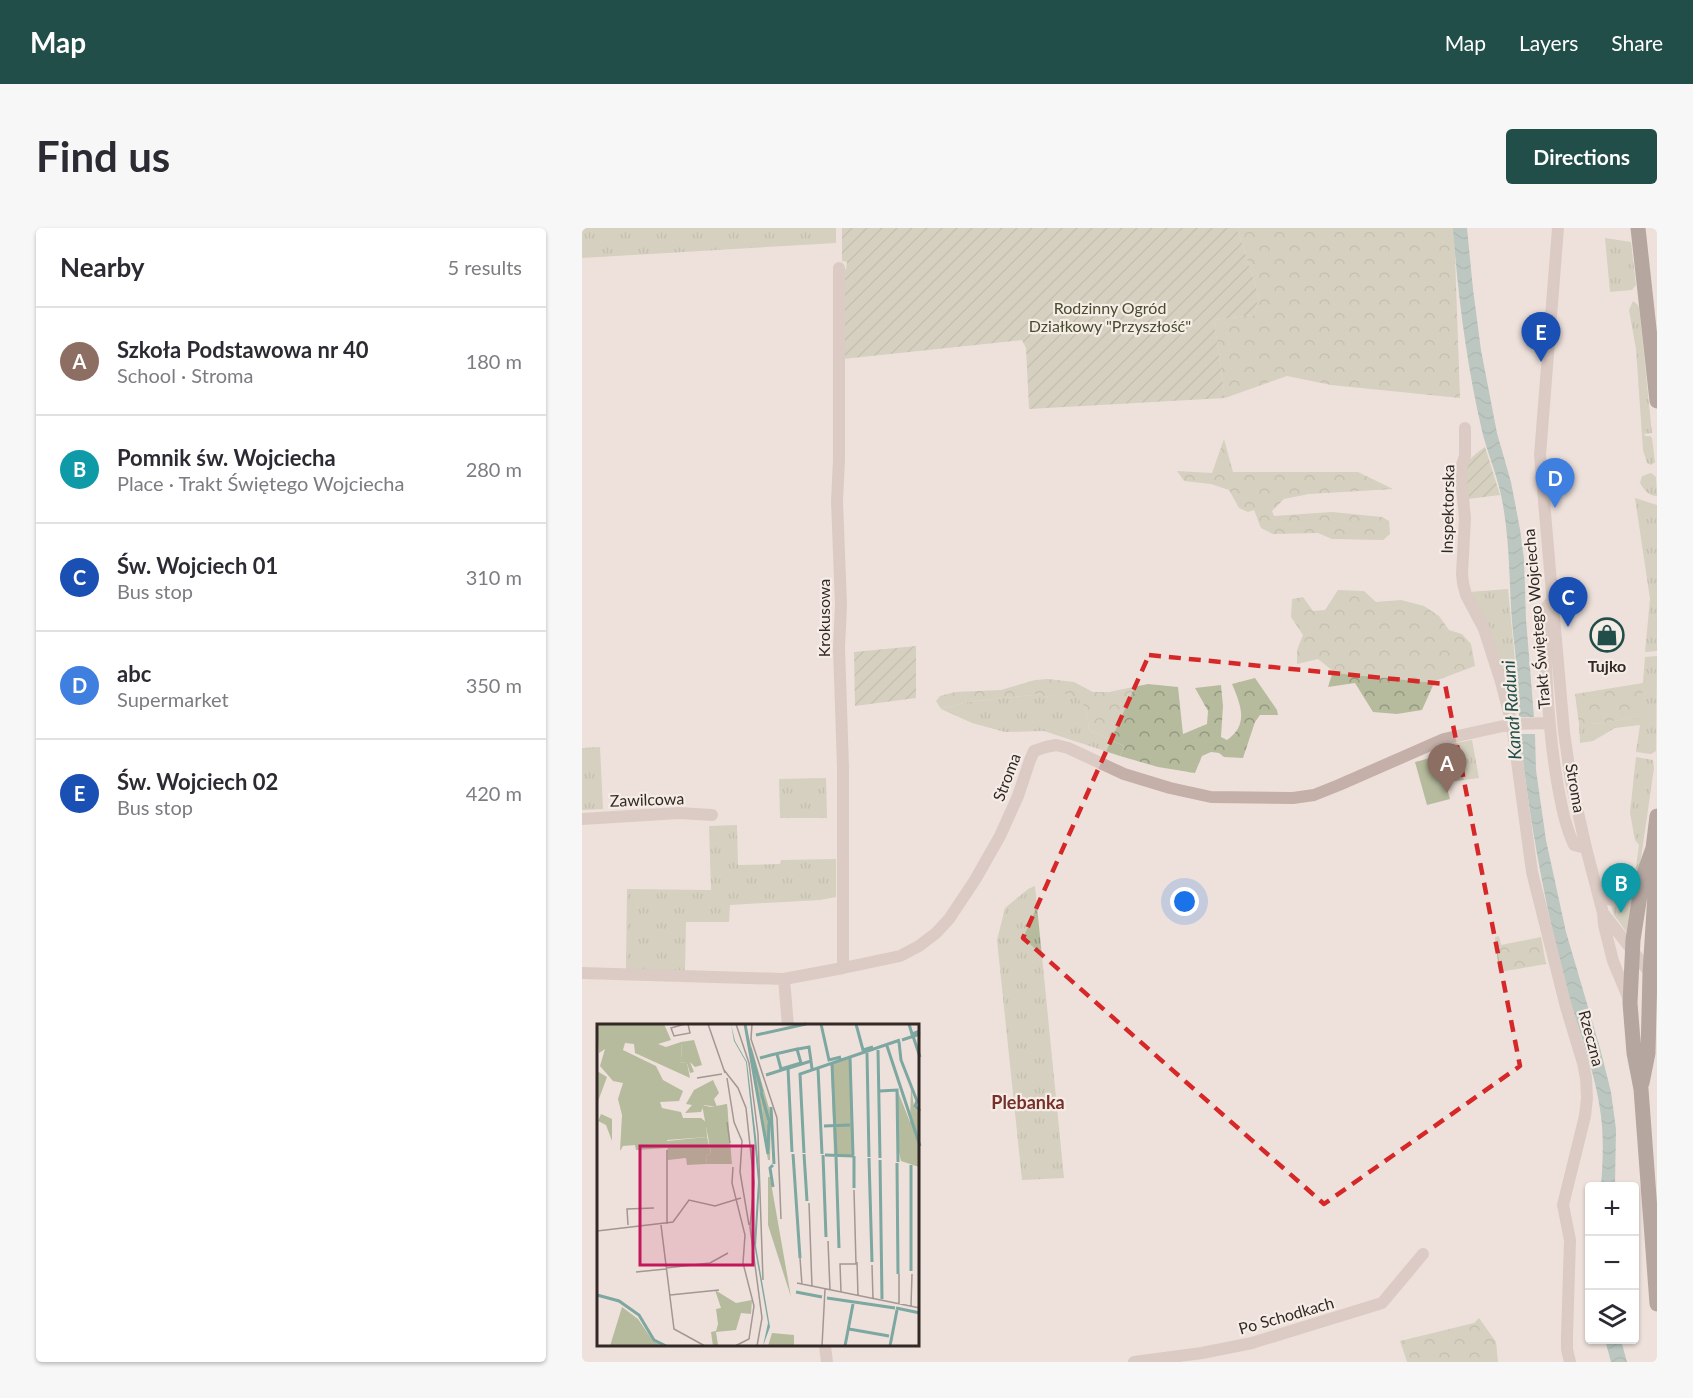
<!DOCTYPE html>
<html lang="en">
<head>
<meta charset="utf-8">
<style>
  body { margin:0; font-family:Lato,sans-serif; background:#f7f7f7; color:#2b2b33 }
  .controls { position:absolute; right:18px; bottom:18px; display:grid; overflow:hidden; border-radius:6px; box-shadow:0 2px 4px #0004 }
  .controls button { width:54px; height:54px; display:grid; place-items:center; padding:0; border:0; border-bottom:2px solid #e1e1e2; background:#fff; color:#2b2b33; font:30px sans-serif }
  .you { position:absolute; left:603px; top:674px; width:21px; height:21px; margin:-15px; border:4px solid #fff; border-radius:50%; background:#1a73e8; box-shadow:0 0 0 9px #1a73e833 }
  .badge { display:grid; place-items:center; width:39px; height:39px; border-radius:50%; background:#224e49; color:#fff; font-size:20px; font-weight:700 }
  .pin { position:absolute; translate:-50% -50px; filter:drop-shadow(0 2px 3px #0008) }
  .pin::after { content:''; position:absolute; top:32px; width:21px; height:18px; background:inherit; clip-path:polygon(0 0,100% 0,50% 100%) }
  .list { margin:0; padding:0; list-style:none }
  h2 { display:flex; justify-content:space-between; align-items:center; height:78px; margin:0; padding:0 24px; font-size:26px }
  h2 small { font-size:20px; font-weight:400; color:#7c7c81 }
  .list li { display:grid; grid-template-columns:39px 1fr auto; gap:18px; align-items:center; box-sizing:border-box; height:108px; padding:0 24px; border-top:2px solid #e1e1e2 }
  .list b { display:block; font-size:22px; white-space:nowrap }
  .list p { margin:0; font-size:20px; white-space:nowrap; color:#7c7c81 }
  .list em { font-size:20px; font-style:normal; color:#7c7c81 }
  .icon { flex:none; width:33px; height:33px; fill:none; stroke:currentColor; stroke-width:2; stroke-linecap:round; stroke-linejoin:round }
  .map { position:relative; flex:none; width:1075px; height:1134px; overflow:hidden; border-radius:6px }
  header { display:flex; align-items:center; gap:36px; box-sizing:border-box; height:84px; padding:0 30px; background:#224e49; color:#fff }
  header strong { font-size:28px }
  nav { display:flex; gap:33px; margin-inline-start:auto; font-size:21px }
  .intro { display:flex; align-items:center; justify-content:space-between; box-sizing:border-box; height:144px; padding:0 36px }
  h1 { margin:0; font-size:42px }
  .button { padding:15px 27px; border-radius:6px; background:#224e49; color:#fff; font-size:21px; font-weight:700 }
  main { display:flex; gap:36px; padding:0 36px }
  aside { flex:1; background:#fff; border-radius:6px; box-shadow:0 2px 4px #0004 }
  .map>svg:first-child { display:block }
  .grass { fill:url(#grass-tufts) }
  .forest { fill:url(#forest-crowns) }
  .garden { fill:url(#garden-furrows) }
  .pitch { fill:#b6bb9d }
  .water { fill:url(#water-waves) }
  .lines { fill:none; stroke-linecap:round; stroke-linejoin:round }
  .street { stroke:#c4b0a8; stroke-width:12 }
  .primary { stroke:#725e5a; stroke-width:15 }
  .marked { fill:none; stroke:#d62828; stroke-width:4.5; stroke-dasharray:12 8; stroke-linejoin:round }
  .labels { text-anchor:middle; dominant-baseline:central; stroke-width:4.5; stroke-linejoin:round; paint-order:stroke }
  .park-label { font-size:16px; fill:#474d2e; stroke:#f6ece6 }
  .street-label { font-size:16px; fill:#322927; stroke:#f6ece6 }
  .poi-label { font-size:16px; font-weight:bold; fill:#322927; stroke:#f6ece6 }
  .water-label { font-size:18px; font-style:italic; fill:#224e49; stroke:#f6ece6 }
  .neighbourhood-label { font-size:18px; font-weight:bold; fill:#762f2b; stroke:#f6ece6 }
  .inset-river { fill:none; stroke:#7da7a1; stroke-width:3 }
  .inset-road { fill:none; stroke:#a39793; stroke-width:1.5 }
  .view { fill:#c2185b; fill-opacity:0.15; stroke:#c2185b; stroke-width:3 }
  .inset-edge { fill:none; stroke:#322927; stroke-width:3 }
</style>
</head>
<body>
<header>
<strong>Map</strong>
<nav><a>Map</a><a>Layers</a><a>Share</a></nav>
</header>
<div class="intro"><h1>Find us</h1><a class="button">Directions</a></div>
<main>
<aside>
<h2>Nearby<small>5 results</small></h2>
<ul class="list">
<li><span class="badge" style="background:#8d6e63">A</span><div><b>Szkoła Podstawowa nr 40</b><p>School · Stroma</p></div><em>180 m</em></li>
<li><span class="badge" style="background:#0f9aa8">B</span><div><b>Pomnik św. Wojciecha</b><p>Place · Trakt Świętego Wojciecha</p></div><em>280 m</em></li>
<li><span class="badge" style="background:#1a4fb4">C</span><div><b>Św. Wojciech 01</b><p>Bus stop</p></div><em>310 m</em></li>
<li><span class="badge" style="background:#3f7fe0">D</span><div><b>abc</b><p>Supermarket</p></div><em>350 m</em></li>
<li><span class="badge" style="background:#1a4fb4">E</span><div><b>Św. Wojciech 02</b><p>Bus stop</p></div><em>420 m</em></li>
</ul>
</aside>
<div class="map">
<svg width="1075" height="1134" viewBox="0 0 1075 1134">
  <defs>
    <pattern id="grass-tufts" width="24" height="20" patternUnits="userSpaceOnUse" patternTransform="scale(1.5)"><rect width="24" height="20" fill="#b6bb9d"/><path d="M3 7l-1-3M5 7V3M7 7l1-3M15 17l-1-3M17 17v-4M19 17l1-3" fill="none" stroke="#959880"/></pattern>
    <pattern id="forest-crowns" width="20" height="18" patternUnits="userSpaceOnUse" patternTransform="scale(1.5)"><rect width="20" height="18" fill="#b6bb9d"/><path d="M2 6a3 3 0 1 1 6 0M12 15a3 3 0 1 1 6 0" fill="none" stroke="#959880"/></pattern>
    <pattern id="garden-furrows" width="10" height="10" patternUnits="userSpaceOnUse" patternTransform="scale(1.5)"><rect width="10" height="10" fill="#b6bb9d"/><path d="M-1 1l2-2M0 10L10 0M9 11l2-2" fill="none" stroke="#959880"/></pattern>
    <pattern id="water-waves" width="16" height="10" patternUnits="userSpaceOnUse" patternTransform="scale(1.5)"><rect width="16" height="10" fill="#7da7a1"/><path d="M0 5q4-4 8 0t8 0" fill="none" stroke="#678883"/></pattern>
  </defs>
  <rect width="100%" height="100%" fill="#eee1db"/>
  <path class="grass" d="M0 0H254V15L0 30Z
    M1023 10 1049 14 1054 57 1050 62 1028 64Z
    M1051 73 1055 76 1057 79 1070 205 1062 206 1063 208H1068L1070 210 1073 234 1069 237 1065 235 1061 222 1054 121 1047 82Z
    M1069 245 1074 249 1075 268C1067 268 1062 262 1058 255L1060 248Z
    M1053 270 1075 277V423L1063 424 1068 371Z
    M926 361 936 464 934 471H932L924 448 921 445 887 364Z
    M1075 428 1074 523 1069 526 1054 524 1058 497 1033 500 1011 513 998 515 997 496H1011L1058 489 1063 429Z
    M476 464C482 466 490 466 495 469 505 475 506 492 507 502L542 518 538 528 462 503 423 504 390 495 359 481 386 474 458 466 464 469Z
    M890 512 897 550 866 554 857 522 863 517Z
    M18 519 21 581 0 582V520Z
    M1054 529 1071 532 1072 540 1056 651 1051 663 1043 668 1046 654H1049L1050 643 1054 639 1057 617 1053 612 1048 585Z
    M244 550 245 590H198L197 551Z
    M155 597 156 637 198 636 199 632 254 631V669L238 672 148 677 147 694H104L103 743 44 741 45 661 129 662 127 598Z
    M453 658 482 950 440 952 415 712 423 680 446 661Z
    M1050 675 1046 706 1032 687 1029 678 1039 679Z"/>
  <path class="forest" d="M655 0H872L878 170 749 157 705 148 643 170 632 92 672 87 677 69Z
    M642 211 651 244H776L811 261 727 266 702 271 690 283 692 288 750 284 800 289 807 293 808 306 801 312 750 311 736 305 691 306 679 300 672 282 666 284 657 280 647 262 629 256 602 253 595 243 630 245Z
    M756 362 782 363 794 374 819 372 842 378 857 388 867 402 880 406 889 416 893 438 853 453 840 482 815 486 791 484 773 455 746 459 751 443 736 431 715 436V422L721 407 709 389 710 371 721 369 731 383 743 382Z
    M673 450 695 482 696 487H678L673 494 661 530 642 529 637 525 629 524 620 528 613 545 576 539 538 528 542 518 507 502C505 485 505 472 487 467 477 464 473 465 464 469L458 466 386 474 359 481 354 473 358 468 373 464 419 462 453 452 466 451 492 454 511 464H527L566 456 596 459 601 506 625 496 626 483 613 460 639 457 641 478 639 509 645 512C667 497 659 477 650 456Z
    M1061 455 1059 489 1011 496H997L993 466Z
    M917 708 919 717 959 709 964 736 917 744 913 709Z
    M897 1090 914 1114 916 1134H825L818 1113 892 1095Z"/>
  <path class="garden" d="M260 0H655L677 69 672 87 632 92 643 170 447 181 444 120 440 112 261 131 260 43 264 41 265 34 260 33Z
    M903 219 918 267 886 271C883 241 876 238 903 219Z
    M334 418V470L273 478 272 424Z"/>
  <path class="pitch" d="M856 528 868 571 845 577 833 534Z"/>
  <path class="water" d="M871 0H885L891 61 899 122 915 205 929 254 938 301 942 331 944 391 952 489H937C938 457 933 426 930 394 927 354 928 313 920 272 916 250 907 229 901 207 885 139 876 70 871 0Z
    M938 506H953L954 542 964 612 984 704 1018 820 1029 864 1034 901 1033 958H1019C1021 933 1022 906 1018 881 1012 840 996 802 985 762 963 678 947 592 938 506Z
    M1023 1112H1039L1045 1134H1029Z"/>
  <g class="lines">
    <path class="street" d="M976 0 958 227 982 504 989 553 1004 620 1021 685 1022 697 1031 733 1048 774
      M257 40V232L255 273 259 377 257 420 261 539V740
      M883 200V228L879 240V250L883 290 880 346 881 355 884 367 902 401 919 454 930 496 950 644 984 779 1001 835 1004 850 1005 870 1003 888 981 977 988 1012 985 1108V1121L988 1134
      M970 372 964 380 962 388C964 445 966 503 976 559 980 579 983 598 992 617L1004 620
      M0 591 97 585 130 587
      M1017 668C1036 675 1041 675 1059 666
      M1021 685 1068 745
      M0 745 202 751 261 740 318 728 337 718 354 705 367 691 393 652 418 608 436 568 448 532 452 523 464 519 474 517 486 520 542 546 588 560 629 569 711 570 732 567 757 557 862 511 930 496 967 495
      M202 751 206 798
      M243 1118 245 1134
      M552 1134 620 1125 670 1115 800 1075 841 1026"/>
    <path class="primary" d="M1056 0 1075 173
      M1075 588 1071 620 1061 648 1051 712 1048 775 1052 825 1059 861 1075 1076
      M1060 855 1066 825 1068 745 1074 650 1071 625"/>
  </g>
  <path d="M0 0H1075V1134H0ZM567 427 863 456 938 838 742 976 441 710Z" fill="#eee1db" fill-opacity=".55" fill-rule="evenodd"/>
  <path class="marked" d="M567 427 863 456 938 838 742 976 441 710Z"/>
  <defs>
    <symbol id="shop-ring" viewBox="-11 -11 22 22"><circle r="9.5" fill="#f6ece6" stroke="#224e49" stroke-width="1.5"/><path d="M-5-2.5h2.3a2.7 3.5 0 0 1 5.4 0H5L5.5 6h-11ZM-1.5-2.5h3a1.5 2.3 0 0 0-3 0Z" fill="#224e49"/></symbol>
  </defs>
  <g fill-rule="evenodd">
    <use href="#shop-ring" x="1006" y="388" width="38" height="38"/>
  </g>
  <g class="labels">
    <g class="park-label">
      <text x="528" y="79">Rodzinny Ogród<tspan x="528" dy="18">Działkowy "Przyszłość"</tspan></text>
    </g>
    <g class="street-label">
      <text transform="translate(865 281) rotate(-89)">Inspektorska</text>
      <text transform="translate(241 390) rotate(-90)">Krokusowa</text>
      <text transform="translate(954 391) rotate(-95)">Trakt Świętego Wojciecha</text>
      <text transform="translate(424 549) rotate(-69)">Stroma</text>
      <text transform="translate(994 560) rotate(80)">Stroma</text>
      <text transform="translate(65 571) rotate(-2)">Zawilcowa</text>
      <text transform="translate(1010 810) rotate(75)">Rzeczna</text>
      <text transform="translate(704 1087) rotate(-16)">Po Schodkach</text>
    </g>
    <g class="poi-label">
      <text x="1025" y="437">Tujko</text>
    </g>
    <g class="water-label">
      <text transform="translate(929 482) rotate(-94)">Kanał Raduni</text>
    </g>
    <g class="neighbourhood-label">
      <text x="446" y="874">Plebanka</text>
    </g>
  </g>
  <g transform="translate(15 796)">
    <rect width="322" height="322" fill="#eee1db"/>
    <path d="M0 0H67L74 16 61 20 69 23 84 18 85 35 82 38 90 39 93 54 38 29 37 20 28 19 26 26 59 42 66 56 86 67 82 77 63 78 65 84 84 88 86 94H104L109 98 110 113 70 116V124L39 126 38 121 26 122 23 127 25 91 21 75 26 59 16 57 3 42 8 25 2 29ZM148 0 174 91 173 136H171ZM163 62 172 97V108L168 109ZM254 33 257 131H237L234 39ZM0 47 10 53 0 80 1 57ZM116 56 122 69 117 75 120 83 107 81 104 88 88 89 95 81 89 80 97 66ZM314 61 317 83 322 89V157V143L304 137 302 128 300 65 313 98ZM171 153H173L194 273 171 201ZM118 266 139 279 155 276 154 290 144 289 139 306 119 308 121 321 116 322 114 308 119 307 121 300 119 285 124 284ZM25 283 41 295 56 317 65 322H13Z" fill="#b6bb9d" fill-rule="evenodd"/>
    <path d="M97 16 105 41 98 43 93 38 97 48 93 49 90 39 81 38 85 35 84 18ZM130 80 135 140H110L109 132 114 129 105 81 118 84Z" fill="#b6bb9d"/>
    <path d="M163 62 168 79 172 109 168 110ZM4 90 15 95V117L9 101 1 97Z" fill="#b6bb9d"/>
    <path d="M130 80 131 100H127L122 90 115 93 108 84Z" fill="#b6bb9d"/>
    <path d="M110 113 114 129 109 132 110 140 90 141 89 134 71 136 70 117ZM175 309 197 311V322H171Z" fill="#b6bb9d"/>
    <path d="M134 0 138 17 150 38 159 113 163 157 159 222 173 303 166 322 171 299 157 220 161 158 157 113 149 38 137 17Z" fill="#7da7a1"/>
    <path class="inset-river" d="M148 0 171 130M224 0 232 36 244 33M259 0 266 26 276 23M312 0 315 10 323 7M159 11 209 0M316 12 323 33M305 16 323 10M302 18 304 36 320 77 318 82 323 87M290 22 323 122M153 24 165 68M201 25 212 23 214 37M281 26 283 134M270 29 272 133M163 34 174 31 200 25 204 39 184 45 180 30M253 34 256 131M235 40 239 130M192 44 214 37 215 45M221 44 225 130M169 51 191 44 195 128M283 67 300 66 301 138M164 68 172 97 171 126M174 83 177 140M227 102 253 101M207 129 203 50 303 16M196 130 203 234M207 130 210 177M226 131 229 213M228 131 257 132M239 132 242 224M257 132V164M272 134 275 238M283 136 285 275M300 139 301 250M176 141 173 144 176 163M314 247V141M199 268 225 273M0 271 22 277 42 291 57 316 69 322M230 274 298 284M299 284 323 289M252 305 292 312M248 322 256 280M293 322 300 286"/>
    <path class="inset-road" d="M88 0 74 4 77 12 93 9 91 0M111 0 128 49M139 0 152 39 161 110 166 256M155 0 154 15 180 94 184 195M127 46 141 64 149 84 157 159 153 203 165 294 160 322M100 54 125 50M130 54 137 98 145 117 143 148 152 201M130 98 133 119M70 126V200M136 143 135 159 148 211 146 239 157 282 152 315 138 322M212 179 215 263M31 201 30 185 57 184M64 201 77 305 108 322M0 207 76 198 92 176 118 182 144 174M231 217 233 266M203 234 205 261M260 238 261 272M275 241 276 275M69 244 113 239 131 229M39 248 69 245M200 259 323 284M244 268 243 240H259L257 166M73 271 122 266M302 280V250M314 282 315 250M225 322 228 265"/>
    <path class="view" d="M43 122H156V241H43Z"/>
    <rect width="322" height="322" class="inset-edge"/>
  </g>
</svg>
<div class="controls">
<button>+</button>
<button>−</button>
<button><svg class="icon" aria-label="layers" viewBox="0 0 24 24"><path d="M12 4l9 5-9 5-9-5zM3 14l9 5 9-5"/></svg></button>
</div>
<div class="you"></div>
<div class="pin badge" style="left:865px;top:565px;background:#8d6e63">A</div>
<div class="pin badge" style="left:1039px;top:685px;background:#0f9aa8">B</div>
<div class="pin badge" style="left:986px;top:399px;background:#1a4fb4">C</div>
<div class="pin badge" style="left:973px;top:280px;background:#3f7fe0">D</div>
<div class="pin badge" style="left:959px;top:134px;background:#1a4fb4">E</div>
</div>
</main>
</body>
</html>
